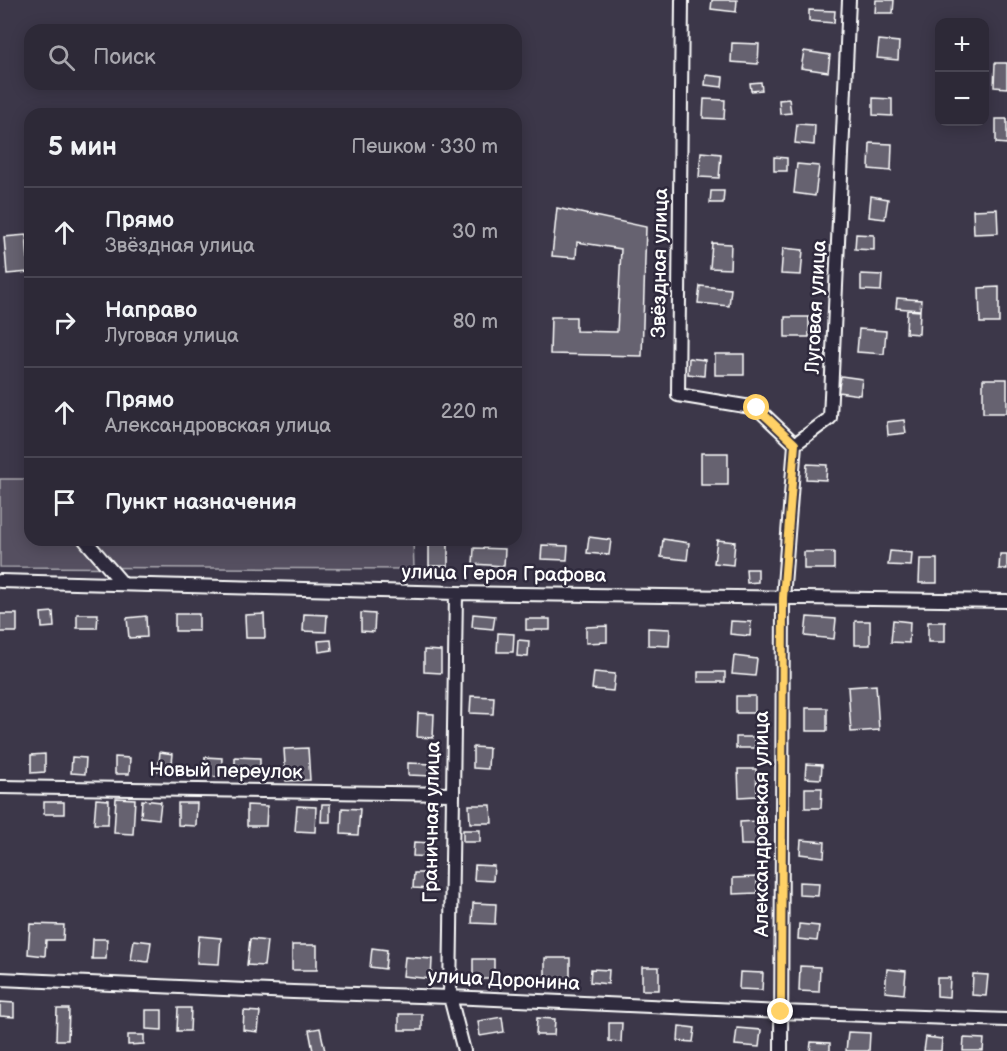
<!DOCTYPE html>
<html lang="ru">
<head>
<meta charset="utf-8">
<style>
  body { margin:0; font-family:"Balsamiq Sans",sans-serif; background:#393542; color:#f1f3f6 }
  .controls { position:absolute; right:18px; top:18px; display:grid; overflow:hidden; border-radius:12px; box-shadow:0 3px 15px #0003 }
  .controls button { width:54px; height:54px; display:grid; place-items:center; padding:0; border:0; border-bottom:2px solid #484552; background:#2d2937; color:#f1f3f6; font:30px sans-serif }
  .stop { position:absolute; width:18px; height:18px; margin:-14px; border:4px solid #ffd166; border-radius:50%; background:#fff }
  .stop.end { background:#ffd166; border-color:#fff; box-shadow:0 2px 6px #0008 }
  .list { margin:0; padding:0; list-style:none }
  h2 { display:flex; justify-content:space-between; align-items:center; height:78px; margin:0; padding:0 24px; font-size:26px }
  h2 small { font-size:20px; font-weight:400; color:#a7a6ad }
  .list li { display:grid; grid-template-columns:39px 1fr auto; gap:18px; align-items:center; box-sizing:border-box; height:90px; padding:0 24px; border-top:2px solid #484552 }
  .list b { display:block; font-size:22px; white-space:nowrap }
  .list p { margin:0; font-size:20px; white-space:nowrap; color:#a7a6ad }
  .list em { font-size:20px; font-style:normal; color:#a7a6ad }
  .icon { flex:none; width:33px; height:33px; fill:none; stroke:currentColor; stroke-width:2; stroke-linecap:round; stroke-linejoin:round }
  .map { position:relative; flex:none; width:1007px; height:1051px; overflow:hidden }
  .search { position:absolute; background:#2d2937; box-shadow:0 3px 15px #0003; left:24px; top:24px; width:498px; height:66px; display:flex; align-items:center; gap:15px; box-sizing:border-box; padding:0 21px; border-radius:18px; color:#a7a6ad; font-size:22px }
  .panel { position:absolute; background:#2d2937; box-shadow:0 3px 15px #0003; left:24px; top:108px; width:498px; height:438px; border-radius:18px }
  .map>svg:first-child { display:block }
  .green { fill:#555060; stroke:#aaa8b0; stroke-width:1.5 }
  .building { fill:#666270; stroke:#fff; stroke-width:1.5 }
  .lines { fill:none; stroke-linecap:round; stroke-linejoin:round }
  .street-casing { stroke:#fff; stroke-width:16 }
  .street { stroke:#2f2a3d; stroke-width:12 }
  .route { stroke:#ffd166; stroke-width:8 }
  .labels { text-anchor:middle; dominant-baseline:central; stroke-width:5; stroke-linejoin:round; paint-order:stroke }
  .street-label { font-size:20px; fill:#fff; stroke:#2f2a3d }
</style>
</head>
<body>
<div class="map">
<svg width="1007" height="1051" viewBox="0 0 1007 1051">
  <rect width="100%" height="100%" fill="#3c3749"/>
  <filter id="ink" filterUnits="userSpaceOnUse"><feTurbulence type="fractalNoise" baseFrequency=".0167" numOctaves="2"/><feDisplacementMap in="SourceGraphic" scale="12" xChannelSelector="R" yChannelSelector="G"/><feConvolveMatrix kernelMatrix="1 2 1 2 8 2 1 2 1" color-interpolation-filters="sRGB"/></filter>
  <g filter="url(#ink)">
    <path class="green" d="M0 479H30V540H413L414 569 0 567Z"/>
    <path class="building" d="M712 0H737L736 12 711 9Z
      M876 0H894L893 13H875Z
      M809 10 835 11 834 23 809 21Z
      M879 40 899 42 898 60 877 58Z
      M732 43 759 44 758 64 731 62Z
      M804 51 830 55 828 72 801 68Z
      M995 63H1007V88L994 87Z
      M706 75 723 77 722 87 705 85Z
      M761 82 762 90 751 91 750 83Z
      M873 98 892 99V116L873 115Z
      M704 99 725 100 724 119 703 118Z
      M789 99 791 113 780 114 779 100Z
      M996 119H1007V144L996 143Z
      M797 124 815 125 814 145 795 143Z
      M870 143 892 144 891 171 869 169Z
      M701 152 721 154 719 178 699 177Z
      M774 157 787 158V171H774Z
      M797 164 819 166 815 196 794 193Z
      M711 191H724L723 203H710Z
      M871 196 888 199 885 219 869 217Z
      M557 208 646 227 642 356 550 354 551 317H576V331L617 332 621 249 577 242 576 258 552 256Z
      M997 209 998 233 974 234 973 210Z
      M856 234 874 235V250L855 249Z
      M26 235 29 272 7 274 4 237Z
      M712 243 731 244 730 269 710 268Z
      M783 248 803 250 801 275 781 274Z
      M861 274 882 275 881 291 861 290Z
      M700 286 731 289 729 306 698 303Z
      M999 287V323H980L979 288Z
      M897 298 921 300 920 310 896 308Z
      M907 310 920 311 919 334 906 333Z
      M785 317H809V337H785Z
      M859 329 886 331 884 354 857 352Z
      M715 354H744V375H715Z
      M689 358 705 360 704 376 688 374Z
      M841 376 862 379 860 395 838 392Z
      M983 379H1007V413H983Z
      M904 420 906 433 888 435 887 422Z
      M701 453H728V485H701Z
      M807 464 827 465 826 480 806 479Z
      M589 537 611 540 609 555 587 553Z
      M663 539 689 543 687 560 661 557Z
      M717 540 735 542 733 565 714 563Z
      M429 541H448V566H429Z
      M542 545 568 546 567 560 541 559Z
      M474 548 505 549 504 566 473 564Z
      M890 551 912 553 911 566 888 565Z
      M804 552H834V569H804Z
      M1000 554H1007V569H999Z
      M920 559H937V583H919Z
      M746 569H758V582L747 583Z
      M53 612 54 627 42 628 41 613Z
      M361 613 375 614 374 632 361 631Z
      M0 614H17V632H0Z
      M77 614H98L97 628H77Z
      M175 614H199V631H175Z
      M264 614 265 638H246L245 615Z
      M304 614 327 615 326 632 303 631Z
      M473 614 495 616 493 629 472 627Z
      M146 616 147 637 129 638 127 618Z
      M807 617 836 619 834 639 805 636Z
      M526 619H550V630H526Z
      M893 620 910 622 909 643 891 642Z
      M731 621 751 622 750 636 730 634Z
      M855 621H870V645H855Z
      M928 622H945V642H928Z
      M607 626V642L586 643V627Z
      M648 628 670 629 669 646 648 645Z
      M498 633 514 634 513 652H497Z
      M331 640 332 650 319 652 318 641Z
      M518 640 529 641 528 657 517 656Z
      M424 650 441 651V673L424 672Z
      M734 656 757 659 755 676 732 674Z
      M594 672 615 674 613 691 592 689Z
      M698 672H725V682H698Z
      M876 685 879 730 851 732 848 687Z
      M471 696 494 697 493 714 470 713Z
      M736 696H755V713H736Z
      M806 708H827V731H806Z
      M418 713 434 714 433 738 417 737Z
      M736 737H755V748H736Z
      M473 747 489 748 488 769 473 768Z
      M308 748 310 780 286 781 284 749Z
      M160 752 173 754 171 773 158 771Z
      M45 754V772L31 773V755Z
      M72 757 86 758 85 774 71 773Z
      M115 757 130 758 129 774H115Z
      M205 757 222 758 221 777 204 776Z
      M235 757 260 758V778L235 777Z
      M408 763 433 764V776L408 775Z
      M806 764 822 765 821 779 805 778Z
      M738 769H756L757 796 739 797Z
      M805 788H822L821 808H805Z
      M116 798 135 799 133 834 114 833Z
      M96 799 109 800 108 824H94Z
      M142 800 161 802 159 819 141 817Z
      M44 802H64V814H44Z
      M178 803H197L196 826 178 825Z
      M322 804H330V822H321Z
      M247 805 267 806 266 826H247Z
      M469 805H491L492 823H470Z
      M297 806 316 807 315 832 295 831Z
      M342 808 360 809 358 835 341 834Z
      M757 821 758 845H741L740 822Z
      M463 830H480V842H463Z
      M801 840 825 842 824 857 800 854Z
      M414 842 432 843 431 857 413 856Z
      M475 865 494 866 493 881 474 880Z
      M414 873H433V889L413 888Z
      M757 877V893L733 894V878Z
      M799 882 819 883 818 896 799 895Z
      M473 903 496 904 495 924 472 923Z
      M30 924 64 925 63 940H46L45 956 28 954Z
      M799 924 819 926 817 941 798 939Z
      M199 936 221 938 219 964 197 963Z
      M93 939H107L106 959H92Z
      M250 939 267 941 264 966 247 965Z
      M134 940 151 942 148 962 131 960Z
      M292 945H317V970H292Z
      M372 948 387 950 385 969 370 967Z
      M405 957 432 959 431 979 403 976Z
      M545 958H570V982H545Z
      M473 959H494V979H473Z
      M800 966 820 967 819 992 799 991Z
      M642 967H659V990H642Z
      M591 969 609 970 608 984 590 982Z
      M887 969 906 971 904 994 885 992Z
      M740 972 763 973 762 990 739 989Z
      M973 974 988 975 986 996 972 995Z
      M937 978H950L949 997 937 996Z
      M0 1002 14 1003V1017L0 1016Z
      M178 1008H191L190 1031H177Z
      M57 1009H69L68 1040H56Z
      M146 1010H162V1030L146 1029Z
      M244 1011 260 1012 258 1032 243 1030Z
      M399 1014H422V1030H399Z
      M502 1017 504 1032 480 1036 478 1021Z
      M537 1018 555 1019 554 1035H536Z
      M609 1023H622L621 1042 609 1041Z
      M679 1026 695 1028 693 1042 678 1041Z
      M320 1028 325 1051H313L309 1030Z
      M737 1028 761 1030 759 1047 735 1045Z
      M848 1032 870 1033 869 1051H846Z
      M128 1035H144V1044L128 1045Z
      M926 1037 942 1039 941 1051H924Z
      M964 1038 984 1039 983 1051H963Z
      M811 1042 830 1043V1051H810Z"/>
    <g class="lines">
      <defs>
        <path id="street" d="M682 0 678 395 757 408 795 444
          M85 540 123 584
          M0 581 456 593 1007 601
          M456 593 450 997 464 1051
          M0 787 452 794
          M0 979 293 992 450 997 781 1012 1007 1020
          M781 1051 783 598 795 444 830 418 849 0"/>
      </defs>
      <use href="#street" class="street-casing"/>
      <use href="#street" class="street"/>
    </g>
  </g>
  <g class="lines" filter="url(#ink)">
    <path class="route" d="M757 408 795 444 783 598 781 1012"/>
  </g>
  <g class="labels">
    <g class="street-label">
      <text transform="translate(660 263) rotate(-89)">Звёздная улица</text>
      <text transform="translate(816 307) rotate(-87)">Луговая улица</text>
      <text transform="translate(504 574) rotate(1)">улица Героя Графова</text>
      <text transform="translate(226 771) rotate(1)">Новый переулок</text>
      <text transform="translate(432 822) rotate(-89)">Граничная улица</text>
      <text transform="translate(762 824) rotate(-90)">Александровская улица</text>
      <text transform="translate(504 980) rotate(3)">улица Доронина</text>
    </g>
  </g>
</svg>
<div class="controls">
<button>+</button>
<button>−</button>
</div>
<div class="stop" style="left:757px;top:408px"></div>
<div class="stop end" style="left:781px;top:1012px"></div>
<div class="search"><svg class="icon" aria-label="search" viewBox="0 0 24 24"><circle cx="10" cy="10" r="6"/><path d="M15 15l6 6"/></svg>Поиск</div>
<section class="panel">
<h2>5 мин<small>Пешком · 330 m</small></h2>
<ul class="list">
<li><svg class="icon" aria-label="ahead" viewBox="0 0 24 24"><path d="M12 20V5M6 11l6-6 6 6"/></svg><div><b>Прямо</b><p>Звёздная улица</p></div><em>30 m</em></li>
<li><svg class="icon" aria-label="right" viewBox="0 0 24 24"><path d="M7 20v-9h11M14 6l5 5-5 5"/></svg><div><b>Направо</b><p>Луговая улица</p></div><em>80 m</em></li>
<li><svg class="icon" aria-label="ahead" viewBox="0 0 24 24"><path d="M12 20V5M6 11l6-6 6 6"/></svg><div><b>Прямо</b><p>Александровская улица</p></div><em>220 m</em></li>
<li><svg class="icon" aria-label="arrive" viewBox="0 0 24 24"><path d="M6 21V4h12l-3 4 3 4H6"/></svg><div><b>Пункт назначения</b></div></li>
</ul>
</section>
</div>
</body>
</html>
